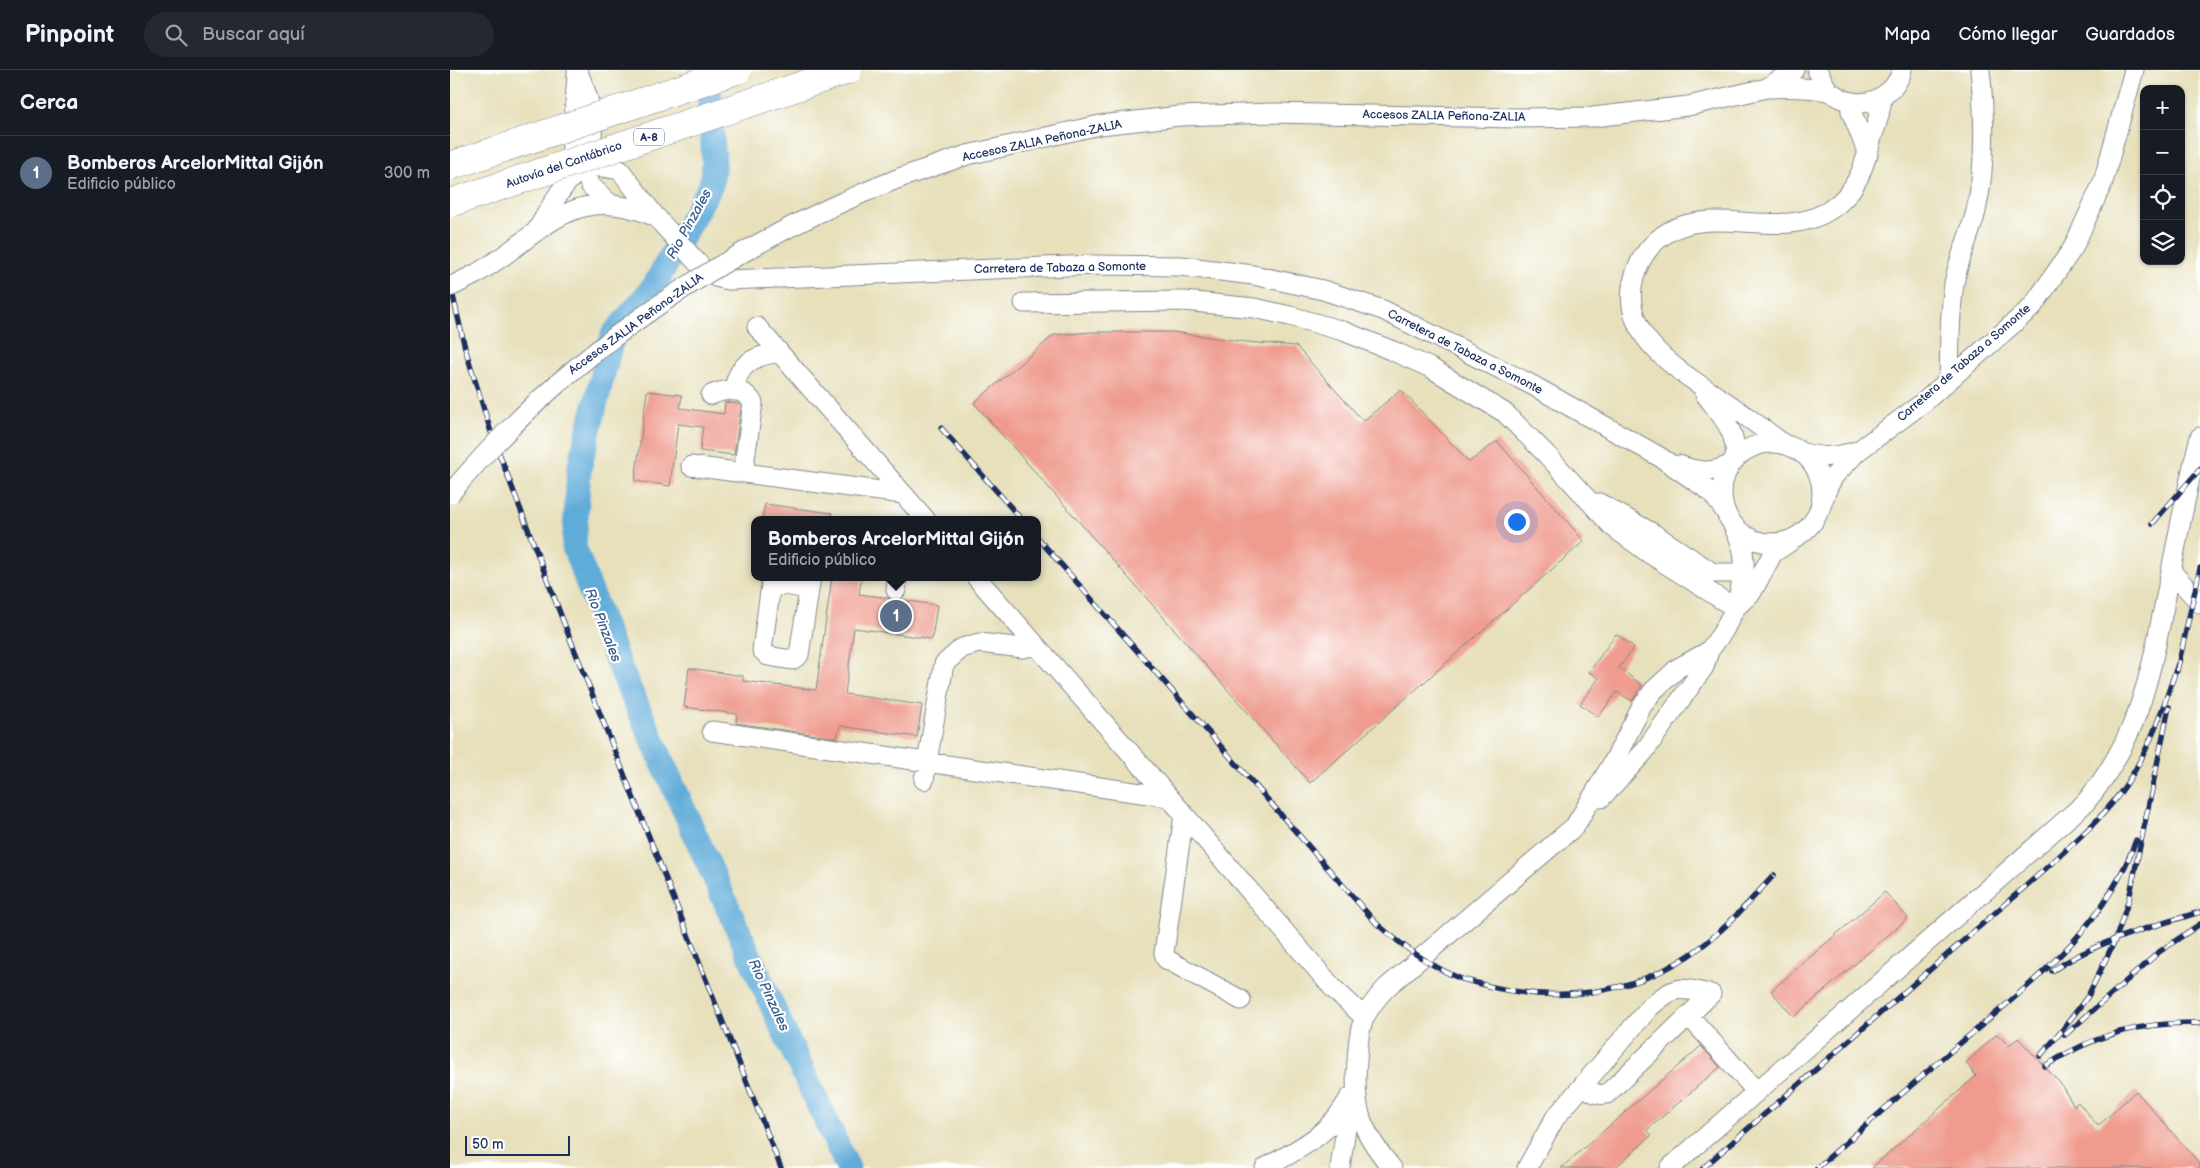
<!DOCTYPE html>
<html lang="es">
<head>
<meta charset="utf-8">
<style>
  body { margin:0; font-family:"Balsamiq Sans",sans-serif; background:#242831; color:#f1f3f6 }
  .controls { position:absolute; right:15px; top:15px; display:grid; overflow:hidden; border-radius:10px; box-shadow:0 1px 4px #0004 }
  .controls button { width:45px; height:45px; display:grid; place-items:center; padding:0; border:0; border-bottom:1px solid #363941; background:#171b24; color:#f1f3f6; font:25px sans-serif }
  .scale { position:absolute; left:15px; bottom:12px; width:105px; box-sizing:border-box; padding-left:5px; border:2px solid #1b2f5e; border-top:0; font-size:14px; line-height:18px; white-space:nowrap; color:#1b2f5e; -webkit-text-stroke:4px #fff; paint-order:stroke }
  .you { position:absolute; left:1066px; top:451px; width:18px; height:18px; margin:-12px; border:4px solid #fff; border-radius:50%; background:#1a73e8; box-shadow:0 0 0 8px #1a73e833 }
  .badge { display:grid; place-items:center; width:32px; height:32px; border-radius:50%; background:#d1495b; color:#fff; font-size:16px; font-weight:700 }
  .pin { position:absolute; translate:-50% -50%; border:2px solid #fff; box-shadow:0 1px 5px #0006 }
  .popup { position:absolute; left:301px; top:446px; width:290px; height:65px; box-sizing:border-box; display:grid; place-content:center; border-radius:10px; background:#171b24; filter:drop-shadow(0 1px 4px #0005); font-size:16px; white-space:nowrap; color:#9ea1a6 }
  .popup b { font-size:19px; color:#f1f3f6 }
  .popup::after { content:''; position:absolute; left:50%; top:100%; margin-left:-10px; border:10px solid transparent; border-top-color:#171b24 }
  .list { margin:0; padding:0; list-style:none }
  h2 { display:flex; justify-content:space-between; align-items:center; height:65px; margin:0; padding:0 20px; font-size:21px }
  h2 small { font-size:16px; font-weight:400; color:#9ea1a6 }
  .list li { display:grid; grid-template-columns:32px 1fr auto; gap:15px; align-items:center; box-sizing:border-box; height:75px; padding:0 20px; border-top:1px solid #363941 }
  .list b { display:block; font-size:19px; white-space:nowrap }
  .list p { margin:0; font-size:16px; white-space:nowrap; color:#9ea1a6 }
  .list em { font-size:16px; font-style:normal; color:#9ea1a6 }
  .icon { flex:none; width:28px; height:28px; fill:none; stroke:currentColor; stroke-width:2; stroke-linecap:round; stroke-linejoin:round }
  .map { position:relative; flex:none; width:1750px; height:1098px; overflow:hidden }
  header { display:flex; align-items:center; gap:30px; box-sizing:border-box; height:70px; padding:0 25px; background:#171b24; border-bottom:1px solid #363941 }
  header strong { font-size:24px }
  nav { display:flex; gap:28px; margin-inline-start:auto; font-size:18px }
  .search { width:350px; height:45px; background:#242831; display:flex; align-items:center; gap:12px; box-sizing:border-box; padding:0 18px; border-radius:28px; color:#9ea1a6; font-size:19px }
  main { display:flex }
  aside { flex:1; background:#171b24 }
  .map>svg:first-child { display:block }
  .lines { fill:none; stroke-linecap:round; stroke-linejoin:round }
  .river { stroke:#61acd9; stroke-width:25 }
  .building { fill:#ef9b8e }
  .minor-casing { stroke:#81888c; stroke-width:21 }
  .minor { stroke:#fff; stroke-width:19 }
  .rail-casing { stroke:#1b2f5e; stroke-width:5.5 }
  .rail { stroke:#fff; stroke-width:4; stroke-dasharray:11; stroke-linecap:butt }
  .minor-bridge-casing { stroke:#81888c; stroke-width:21; stroke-linecap:butt }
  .highway-bridge-casing { stroke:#81888c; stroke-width:29; stroke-linecap:butt }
  .minor-bridge { stroke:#fff; stroke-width:19 }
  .highway-bridge { stroke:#fff; stroke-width:28 }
  .labels { text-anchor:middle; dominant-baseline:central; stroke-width:4.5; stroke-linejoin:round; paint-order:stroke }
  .shield { fill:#fff; stroke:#5f6d8e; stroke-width:1 }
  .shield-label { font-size:11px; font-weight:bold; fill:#1b2f5e }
  .street-label { font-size:12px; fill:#1b2f5e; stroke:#fff }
  .water-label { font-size:14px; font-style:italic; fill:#345b89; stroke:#fff }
</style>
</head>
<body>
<header>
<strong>Pinpoint</strong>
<div class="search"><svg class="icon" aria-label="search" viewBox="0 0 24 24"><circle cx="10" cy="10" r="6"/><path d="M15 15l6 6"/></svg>Buscar aquí</div>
<nav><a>Mapa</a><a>Cómo llegar</a><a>Guardados</a></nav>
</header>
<main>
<aside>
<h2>Cerca<small></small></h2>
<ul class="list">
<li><span class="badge" style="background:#5c6f8a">1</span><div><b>Bomberos ArcelorMittal Gijón</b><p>Edificio público</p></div><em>300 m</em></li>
</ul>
</aside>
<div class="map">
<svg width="1750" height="1098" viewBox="0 0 1750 1098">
  <rect width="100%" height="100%" fill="#fff"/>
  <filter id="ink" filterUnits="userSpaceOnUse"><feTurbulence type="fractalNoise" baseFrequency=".02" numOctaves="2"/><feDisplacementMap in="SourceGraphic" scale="10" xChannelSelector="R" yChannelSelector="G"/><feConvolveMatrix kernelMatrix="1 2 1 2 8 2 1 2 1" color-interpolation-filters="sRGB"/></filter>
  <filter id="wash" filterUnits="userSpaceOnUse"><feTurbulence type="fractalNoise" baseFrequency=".0096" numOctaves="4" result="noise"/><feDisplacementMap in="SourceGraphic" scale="20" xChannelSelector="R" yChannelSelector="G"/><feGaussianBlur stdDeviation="1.12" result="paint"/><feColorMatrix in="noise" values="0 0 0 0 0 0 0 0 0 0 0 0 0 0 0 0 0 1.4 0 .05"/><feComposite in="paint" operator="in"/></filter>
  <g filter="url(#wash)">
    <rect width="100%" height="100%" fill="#e7e0bb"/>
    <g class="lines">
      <path class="river" d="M258 0 264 93 261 115 204 216 163 265 129 399 124 477 170 598 330 953 398 1098"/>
    </g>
    <g id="blocks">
      <path class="building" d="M641 262H722L797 272 846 276 913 351 951 320 1019 392 1047 371 1134 471 860 713 524 333 604 265Z
        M197 321 232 325 230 338 274 344 275 332 289 334 291 336 284 385 250 381 253 357 228 354 220 416 185 411Z
        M315 434 382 443V450H312Z
        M382 507H412L409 524 439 528 445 531 451 530 487 535 482 569 404 558 395 624 472 635 467 667 390 656 387 668 286 653 287 644 234 637 239 598 293 606V611L366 620Z
        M1166 564 1184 577 1169 598 1192 615 1182 631 1167 622 1148 647 1130 634 1149 608 1139 602Z
        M1435 822 1458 848 1344 947 1321 921Z
        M1547 964 1559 976 1568 968 1610 1013 1624 1036 1628 1032 1648 1056 1686 1021 1750 1094V1098H1422L1526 1006 1516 993Z
        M1251 976 1270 997 1197 1060 1202 1065 1165 1098H1111Z"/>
    </g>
  </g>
  <g filter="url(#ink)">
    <use href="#blocks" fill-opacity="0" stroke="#81888c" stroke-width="1"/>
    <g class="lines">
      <defs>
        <path id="minor" d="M127 0C142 34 149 57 135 94
          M1367 0 1379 22
          M1319 18C1338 17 1358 17 1377 21 1384 23 1390 29 1398 31 1421 38 1446 23 1452 0
          M1400 32 1401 41 1418 84
          M130 89 140 115 159 133
          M120 103 127 4
          M452 107 517 85 650 55 730 46 822 43 1065 48 1143 47 1238 36 1317 18 1344 0
          M87 160C97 144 116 104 135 99 146 95 158 98 170 100L205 146 254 200 265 207 279 210 643 195 731 196 803 205 873 220 933 240 1082 315 1210 387 1261 422 1275 441
          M26 204C91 166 121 110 204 146
          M574 233 734 231 804 238 840 246 893 261 943 281 981 298 1055 343 1097 385 1163 457 1200 484 1285 538 1274 560 1259 581 1228 598 1203 621 1192 636 1165 689 1125 756 936 918C912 944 909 955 907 990 903 1039 910 1060 942 1098
          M307 257 476 450
          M1499 310C1500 278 1499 246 1504 214 1508 189 1520 166 1526 141 1536 96 1535 46 1530 0
          M284 321C287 294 304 286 329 282
          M1255 324C1271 346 1288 361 1285 390
          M261 325C276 318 294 317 303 333L293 403
          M1272 423a50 50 0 1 1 100 0a50 50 0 1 1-100 0Z
          M1335 375C1315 360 1295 345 1274 331 1230 301 1161 264 1187 199 1195 178 1213 161 1235 155 1282 142 1337 168 1380 140 1407 122 1414 97 1422 67 1427 54 1431 41 1432 27
          M1350 382C1371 388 1386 388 1406 381
          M1229 395C1247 402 1263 404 1281 394
          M241 396 453 424
          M1149 433 1204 464 1263 503H1295
          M1370 439 1378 417 1384 406 1408 381 1474 332 1582 237 1623 178 1653 112 1684 0
          M1283 456C1301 486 1294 506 1285 538L1302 522 1323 483 1341 471
          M1721 501 1750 533
          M322 507 312 580 318 586 342 590 349 585 361 507
          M526 507 719 727 883 918 914 947
          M321 513 359 519
          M446 520 447 507
          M262 661 719 727
          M474 710 494 594 512 578 529 573 573 578 585 575
          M1151 728 1193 683 1254 597 1259 581
          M734 745 714 883 716 889 791 930
          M1239 946 1307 1022
          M1133 1015C1142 1022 1146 1026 1157 1024L1261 924
          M815 1098C850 1078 880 1065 900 1027
          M890 1098 900 1032
          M1077 1098 1105 1048 1200 937C1227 914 1228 918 1261 924
          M1220 1098 1635 733C1688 669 1699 611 1715 531 1726 476 1736 421 1750 367"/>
      </defs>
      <use href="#minor" class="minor-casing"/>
      <use href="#minor" class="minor"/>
      <defs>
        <path id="rail" d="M0 213 15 278 41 362 115 556 331 1098
          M491 358 572 450
          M1702 454 1750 399
          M587 467 926 853C951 875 978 895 1009 908 1018 911 1028 913 1038 916 1106 933 1179 925 1238 886 1272 864 1297 834 1324 805
          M1727 601 1750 498
          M1602 901C1648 870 1698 858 1750 842
          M1615 965 1709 882 1750 854
          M1590 986 1610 963 1638 926 1666 868 1679 829 1719 637
          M1595 996C1646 964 1690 952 1750 953
          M1253 1098 1593 801C1622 774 1655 747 1677 713 1701 677 1714 635 1728 594
          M1367 1098C1414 1057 1460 1016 1507 976 1578 915 1653 862 1686 770"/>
      </defs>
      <use href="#rail" class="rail-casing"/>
      <use href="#rail" class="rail"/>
      <defs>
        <path id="minor-bridge" d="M0 217 26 204
          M0 424C120 280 278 175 452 107"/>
        <path id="highway-bridge" d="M0 96 287 0
          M0 133 398 0"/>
      </defs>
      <use href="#minor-bridge" class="minor-bridge-casing"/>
      <use href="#highway-bridge" class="highway-bridge-casing"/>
      <use href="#minor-bridge" class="minor-bridge"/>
      <use href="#highway-bridge" class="highway-bridge"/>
    </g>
  </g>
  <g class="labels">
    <rect class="shield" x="184" y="58.5" width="30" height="17" rx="4"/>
    <g class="shield-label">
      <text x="199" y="67">A-8</text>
    </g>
    <g class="street-label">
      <text transform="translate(994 46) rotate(1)">Accesos ZALIA Peñona-ZALIA</text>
      <text transform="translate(592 71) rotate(-12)">Accesos ZALIA Peñona-ZALIA</text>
      <text transform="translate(114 95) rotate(-19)">Autovía del Cantábrico</text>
      <text transform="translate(610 198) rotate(-1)">Carretera de Tabaza a Somonte</text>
      <text transform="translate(186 254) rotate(-36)">Accesos ZALIA Peñona-ZALIA</text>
      <text transform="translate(1015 282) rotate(27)">Carretera de Tabaza a Somonte</text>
      <text transform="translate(1514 293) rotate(-41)">Carretera de Tabaza a Somonte</text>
    </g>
    <g class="water-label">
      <text transform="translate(239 154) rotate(-61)">Rio Pinzales</text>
      <text transform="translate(153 555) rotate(69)">Rio Pinzales</text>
      <text transform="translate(319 925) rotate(65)">Rio Pinzales</text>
    </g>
  </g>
</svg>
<div class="controls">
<button>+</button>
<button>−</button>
<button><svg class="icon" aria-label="locate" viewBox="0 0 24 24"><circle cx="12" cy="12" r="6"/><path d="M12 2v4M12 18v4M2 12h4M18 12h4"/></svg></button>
<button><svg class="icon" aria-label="layers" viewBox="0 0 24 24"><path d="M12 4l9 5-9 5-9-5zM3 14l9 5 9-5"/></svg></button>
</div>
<div class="scale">50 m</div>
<div class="you"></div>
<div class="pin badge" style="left:446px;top:546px;background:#5c6f8a">1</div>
<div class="popup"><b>Bomberos ArcelorMittal Gijón</b>Edificio público</div>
</div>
</main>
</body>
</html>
